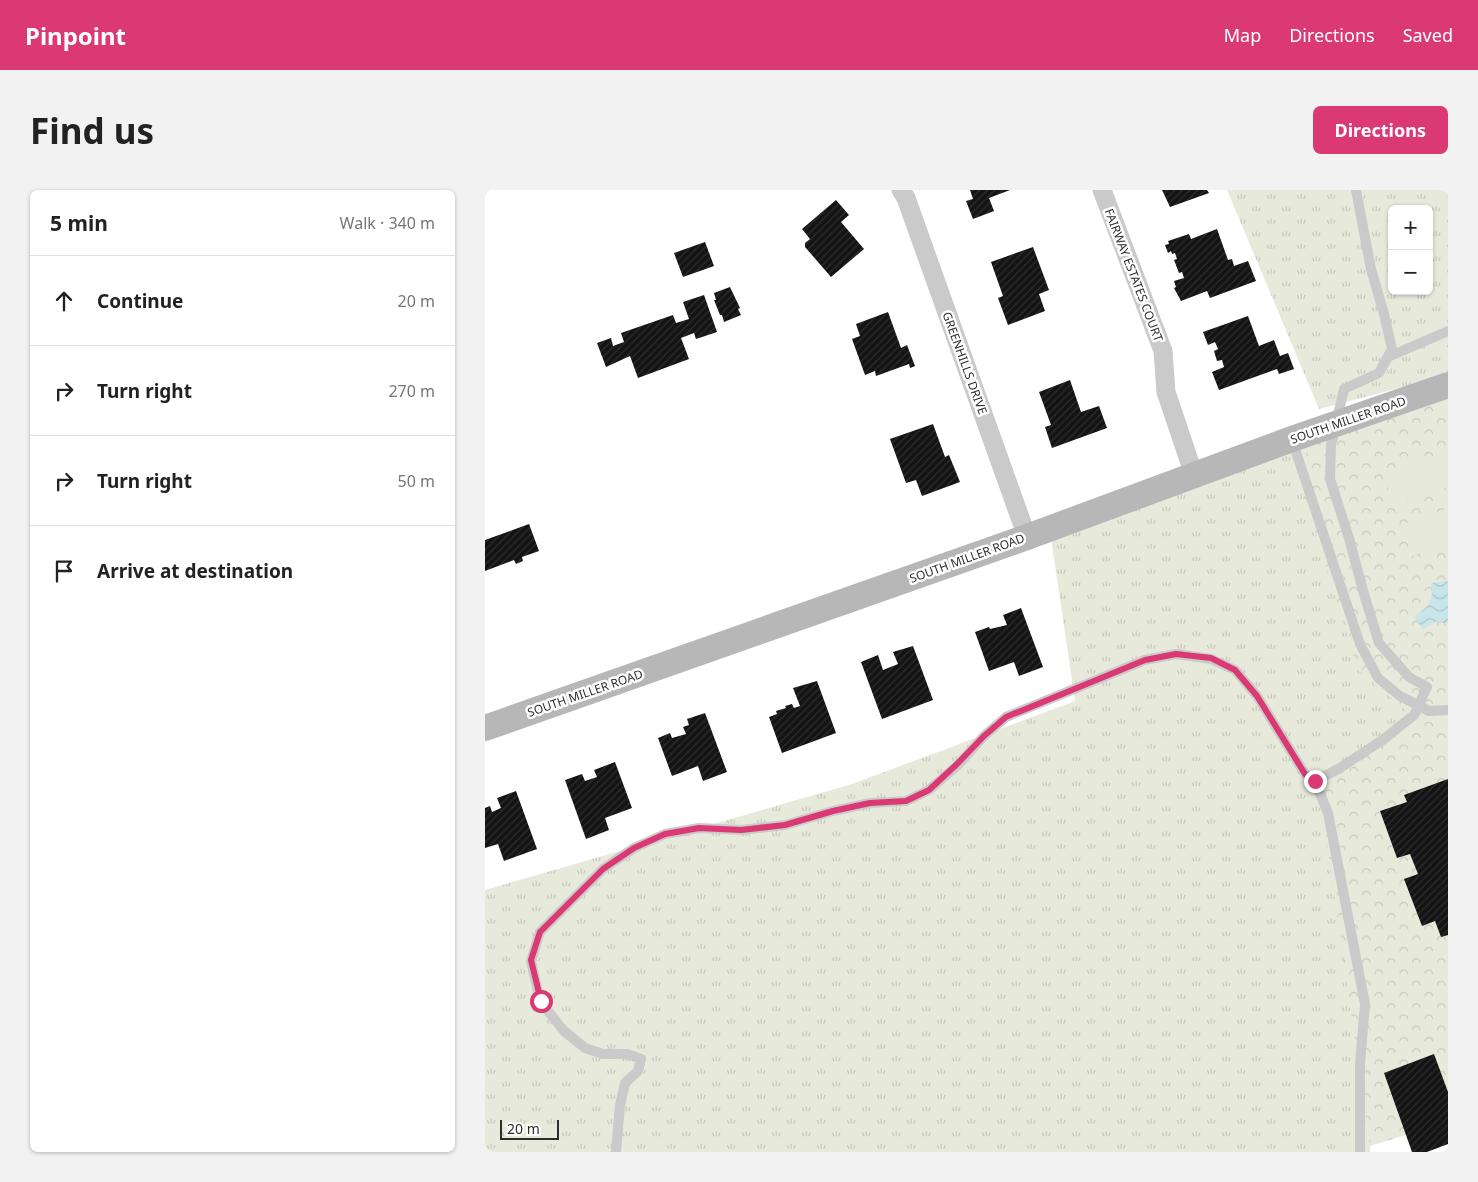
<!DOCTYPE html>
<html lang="en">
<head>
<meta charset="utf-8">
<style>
  body { margin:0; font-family:"Noto Sans",sans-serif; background:#f2f2f2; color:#222 }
  .controls { position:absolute; right:15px; top:15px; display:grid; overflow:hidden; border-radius:8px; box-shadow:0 1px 4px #0004 }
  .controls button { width:45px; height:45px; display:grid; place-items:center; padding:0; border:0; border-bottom:1px solid #e0e0e0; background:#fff; color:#222; font:25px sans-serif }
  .scale { position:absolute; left:15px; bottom:12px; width:59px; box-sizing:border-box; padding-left:5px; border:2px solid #2d2d2d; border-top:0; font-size:14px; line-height:18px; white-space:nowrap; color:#2d2d2d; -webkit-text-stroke:4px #fff; paint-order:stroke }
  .stop { position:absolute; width:15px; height:15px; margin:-11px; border:4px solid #da3973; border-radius:50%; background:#fff }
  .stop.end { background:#da3973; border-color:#fff; box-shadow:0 1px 5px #0008 }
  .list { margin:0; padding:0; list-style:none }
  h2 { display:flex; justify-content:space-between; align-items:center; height:65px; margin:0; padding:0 20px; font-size:21px }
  h2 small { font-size:16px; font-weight:400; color:#767676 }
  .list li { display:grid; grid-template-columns:32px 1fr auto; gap:15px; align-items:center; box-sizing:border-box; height:90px; padding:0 20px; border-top:1px solid #e0e0e0 }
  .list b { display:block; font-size:19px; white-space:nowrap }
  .list em { font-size:16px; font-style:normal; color:#767676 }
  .icon { flex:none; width:28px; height:28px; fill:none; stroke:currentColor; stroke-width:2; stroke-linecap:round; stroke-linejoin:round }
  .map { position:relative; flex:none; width:963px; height:962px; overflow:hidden; border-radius:8px }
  header { display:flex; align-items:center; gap:30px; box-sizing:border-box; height:70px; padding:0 25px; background:#da3973; color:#fff }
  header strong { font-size:24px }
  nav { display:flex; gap:28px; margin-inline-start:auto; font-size:18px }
  .intro { display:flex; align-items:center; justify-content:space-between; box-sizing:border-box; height:120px; padding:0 30px }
  h1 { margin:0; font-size:35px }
  .button { padding:12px 22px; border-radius:8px; background:#da3973; color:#fff; font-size:18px; font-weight:700 }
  main { display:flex; gap:30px; padding:0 30px }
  aside { flex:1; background:#fff; border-radius:8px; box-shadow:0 1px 4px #0004 }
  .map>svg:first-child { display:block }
  .grass { fill:url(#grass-tufts); fill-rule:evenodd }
  .park { fill:url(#park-crowns) }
  .pitch { fill:#e7eadb }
  .water { fill:url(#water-waves) }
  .building { fill:url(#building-hatch) }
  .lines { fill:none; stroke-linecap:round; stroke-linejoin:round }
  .lane { stroke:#cacaca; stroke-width:10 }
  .street { stroke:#cacaca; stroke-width:19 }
  .secondary { stroke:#b7b7b7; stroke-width:26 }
  .route { stroke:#da3973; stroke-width:6 }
  .labels { text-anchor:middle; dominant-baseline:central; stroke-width:5; stroke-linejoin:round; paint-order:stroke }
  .street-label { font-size:12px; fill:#2d2d2d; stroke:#fff }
</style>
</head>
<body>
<header>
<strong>Pinpoint</strong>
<nav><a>Map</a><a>Directions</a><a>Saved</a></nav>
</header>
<div class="intro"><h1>Find us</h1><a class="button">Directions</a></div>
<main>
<aside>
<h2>5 min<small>Walk · 340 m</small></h2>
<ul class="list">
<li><svg class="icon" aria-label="ahead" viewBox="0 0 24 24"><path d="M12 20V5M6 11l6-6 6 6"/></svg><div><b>Continue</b></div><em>20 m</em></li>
<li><svg class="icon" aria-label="right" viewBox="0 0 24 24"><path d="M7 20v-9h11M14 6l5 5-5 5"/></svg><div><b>Turn right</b></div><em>270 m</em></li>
<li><svg class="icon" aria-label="right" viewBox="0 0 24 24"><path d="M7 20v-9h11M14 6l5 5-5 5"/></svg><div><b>Turn right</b></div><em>50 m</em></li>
<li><svg class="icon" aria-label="arrive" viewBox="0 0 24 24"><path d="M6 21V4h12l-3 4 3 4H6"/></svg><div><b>Arrive at destination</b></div></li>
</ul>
</aside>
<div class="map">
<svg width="963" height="962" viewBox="0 0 963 962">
  <defs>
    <pattern id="grass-tufts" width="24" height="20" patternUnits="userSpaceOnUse" patternTransform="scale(1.25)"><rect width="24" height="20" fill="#e7eadb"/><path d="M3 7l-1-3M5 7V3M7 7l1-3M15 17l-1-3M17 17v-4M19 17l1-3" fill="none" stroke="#c6c9bc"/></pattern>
    <pattern id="park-crowns" width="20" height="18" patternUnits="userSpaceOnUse" patternTransform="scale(1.25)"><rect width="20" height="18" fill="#e7eadb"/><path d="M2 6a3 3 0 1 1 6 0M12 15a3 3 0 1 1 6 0" fill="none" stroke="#c6c9bc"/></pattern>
    <pattern id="water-waves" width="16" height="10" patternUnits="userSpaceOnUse" patternTransform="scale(1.25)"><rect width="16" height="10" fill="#c8e5e9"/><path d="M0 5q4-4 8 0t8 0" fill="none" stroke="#acc5c8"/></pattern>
    <pattern id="building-hatch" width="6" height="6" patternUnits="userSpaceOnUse" patternTransform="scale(1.25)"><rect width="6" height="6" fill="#141414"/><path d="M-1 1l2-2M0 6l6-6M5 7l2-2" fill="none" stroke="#2e2e2e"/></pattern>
  </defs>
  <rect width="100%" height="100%" fill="#fff"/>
  <path class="grass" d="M742 0H963V184L945 190 834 219ZM907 19H944V101H907Z
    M824 254 927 526 885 962H0V700L367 594 590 511 566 348Z"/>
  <path class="park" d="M963 205V932L885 956 835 604 927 526 873 480 814 289 824 254Z"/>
  <path class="pitch" d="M963 261V297L910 315 898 284Z
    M963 318V354L928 366 917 335Z"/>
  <path class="water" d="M963 391V433L950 432 938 440 929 426C944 418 949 410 946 393Z"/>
  <path class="building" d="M485 0H525L504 8 509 21 488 29 481 11 488 9Z
    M677 0H722L724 3 685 17Z
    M351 10 364 25 356 32 379 59 346 87 320 57V53L325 49 317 39Z
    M732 39 743 70 747 69 749 76 763 71 771 91 725 108 722 101 696 111 689 98 691 97 689 91 699 88 697 82 694 83 689 70 692 69 690 63 687 64 686 61 683 63 680 55 684 54 683 51 704 44 706 49Z
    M220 52 229 76 198 87 189 63Z
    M548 57 564 100 554 104 560 121 523 135 513 108 518 106 506 72Z
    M245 97 255 118 253 119 256 125 239 132 237 125H235L229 110H231L229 103Z
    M219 105 232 142 211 149 209 143 196 148 204 169 153 188 145 166 121 177 112 153 126 148 128 156 139 152 136 143 188 125 191 133 204 129 198 112Z
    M403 122 416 158 422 155 430 176 425 178 424 174 391 186 390 181 380 185 367 149 375 146 371 134Z
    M763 126 774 156 789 150 795 166 803 163 809 179 794 184 792 179 734 200 727 182 739 177 737 170 732 171 729 161 733 159 730 152 723 155 718 142Z
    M585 190 596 222 614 216 622 238 567 258 560 237 566 235 554 202Z
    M448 234 460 267 464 265 475 292 437 306 431 290 421 293 405 249Z
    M44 334 54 361 37 367 38 371 31 374 29 370 0 381V350Z
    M536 418 558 477 534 486 529 472 504 481 490 442 504 437 505 439 522 435 518 425Z
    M428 456 448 510 397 529 376 472 393 465 398 480 413 474 408 462Z
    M332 491 351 543 297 563 284 527 292 524 291 521 301 518 300 516 307 514 309 518 315 516 308 498Z
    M220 523 242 582 218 591 213 576 187 586 173 548 185 543 187 548 201 544 198 537 204 535 202 529Z
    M130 572 147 618 120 628 124 640 101 649 80 590 97 584 100 591 112 587 109 580Z
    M963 589V745L956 747 950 731 937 736 919 689 933 684 925 664 912 668 895 621 922 612 919 605Z
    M31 601 52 659 19 671 13 654 0 658V618L5 616 7 622 16 618 12 608Z
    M949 864 963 902V954L942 962H927L899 883Z"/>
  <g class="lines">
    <path class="lane" d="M903 167 963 141
      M807 250 875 454 893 488 915 506 944 521 963 520
      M830 591 843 623 880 814 875 874V962
      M131 962 135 915 140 893 153 881 156 869 142 864H118L100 858 79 841 55 811 46 771 55 742 118 679 149 658 180 644 214 638 256 640 300 635 348 621 385 613 421 611 444 600 473 575 499 546 521 527 660 470 691 464 726 469 750 480 772 506 820 584 830 591 855 578 899 549 929 525 942 497 924 487 894 453 879 404 864 348 845 289 846 255 859 199 894 183 907 159 899 124 886 79 871 0"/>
    <path class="street" d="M416 0 421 8 542 347
      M617 0 678 161 681 202 709 285"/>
    <path class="secondary" d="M0 538 542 347 807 249 963 195"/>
  </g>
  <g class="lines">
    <path class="route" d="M56 811 46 770 55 742 118 679 149 658 180 644 214 638 256 640 300 635 348 621 385 613 421 611 444 600 472 574 499 546 521 527 660 470 691 464 726 468 750 480 772 506 820 584 830 591"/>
  </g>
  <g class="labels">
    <g class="street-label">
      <text transform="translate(649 85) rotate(69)">FAIRWAY ESTATES COURT</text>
      <text transform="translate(480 173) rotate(70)">GREENHILLS DRIVE</text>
      <text transform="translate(863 230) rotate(-19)">SOUTH MILLER ROAD</text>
      <text transform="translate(482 368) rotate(-20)">SOUTH MILLER ROAD</text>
      <text transform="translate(100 503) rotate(-19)">SOUTH MILLER ROAD</text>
    </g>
  </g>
</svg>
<div class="controls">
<button>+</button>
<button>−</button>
</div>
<div class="scale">20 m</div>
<div class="stop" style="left:56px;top:811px"></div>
<div class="stop end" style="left:830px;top:591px"></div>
</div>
</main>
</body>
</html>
